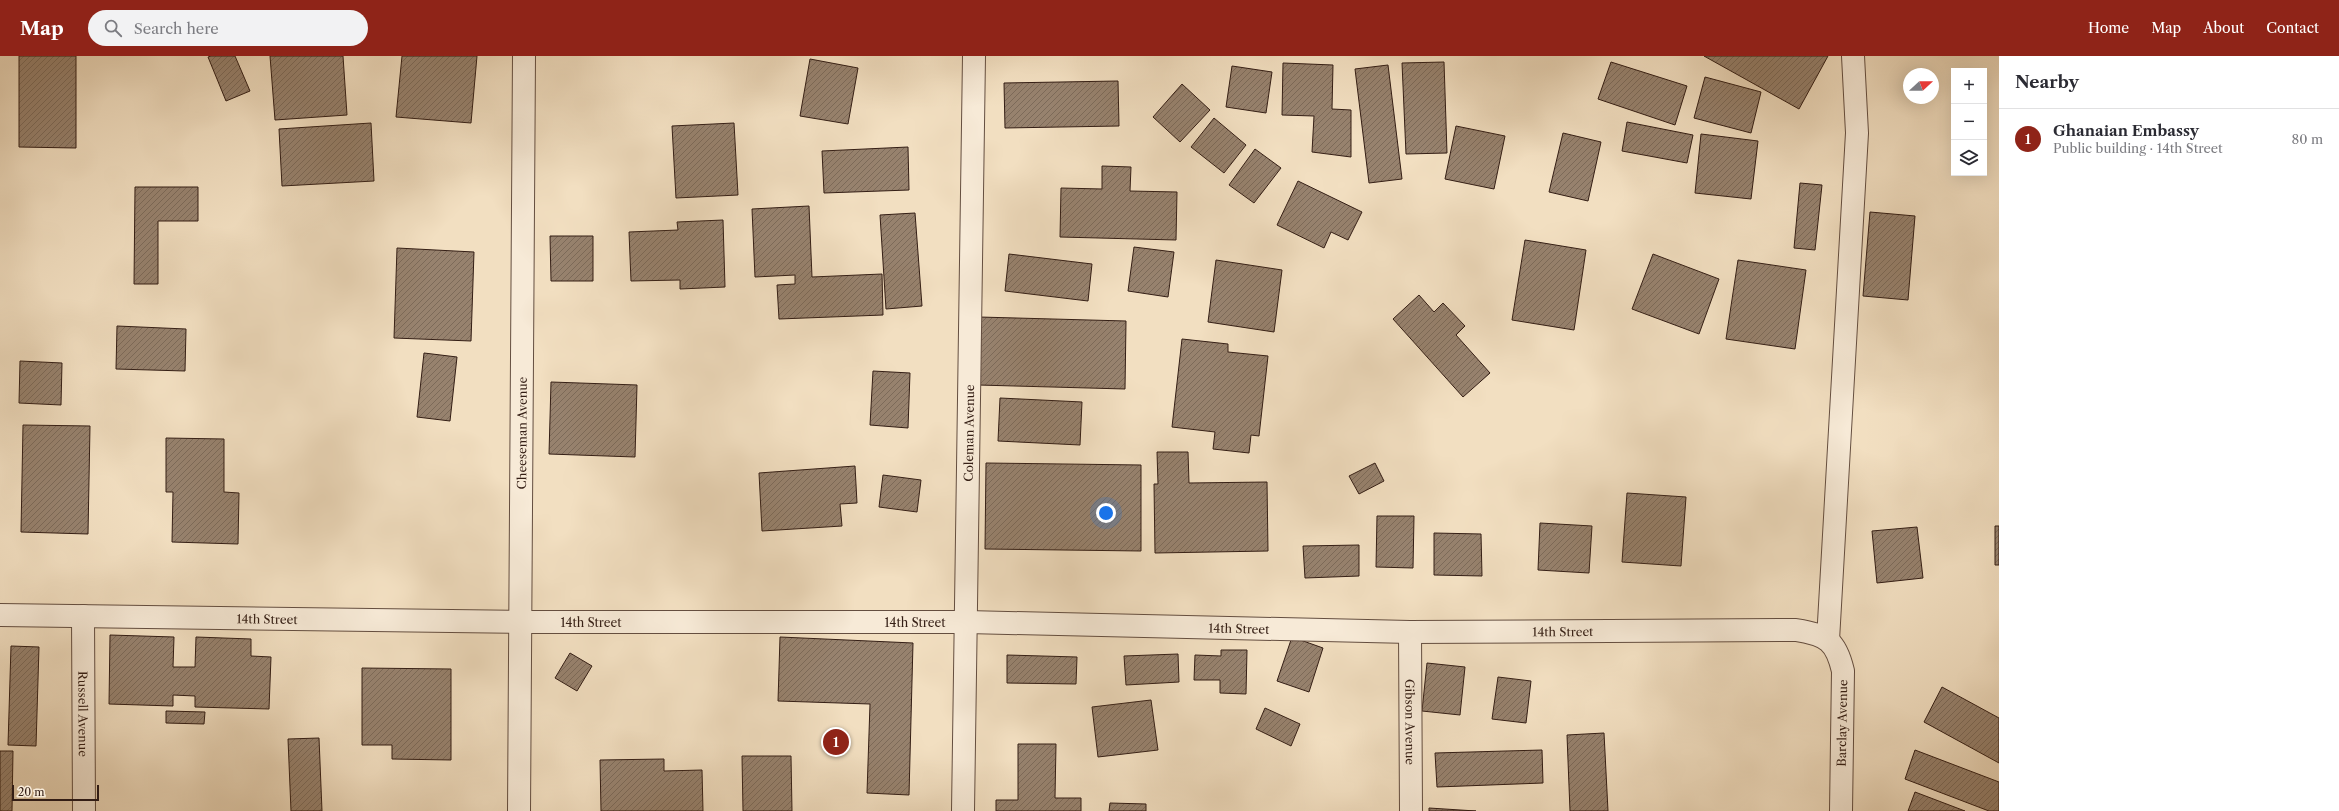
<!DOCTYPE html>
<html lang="en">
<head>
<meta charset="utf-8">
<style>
  body { margin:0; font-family:"Libre Caslon Text",serif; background:#f2f2f3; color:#2b2b33 }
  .controls { position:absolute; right:12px; top:12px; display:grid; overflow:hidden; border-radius:0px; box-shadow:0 4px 16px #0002 }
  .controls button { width:36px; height:36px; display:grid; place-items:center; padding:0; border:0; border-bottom:1px solid #e1e1e2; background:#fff; color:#2b2b33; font:20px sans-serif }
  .compass { position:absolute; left:1903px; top:12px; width:36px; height:36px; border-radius:50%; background:#fff; box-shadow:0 4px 16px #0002; rotate:69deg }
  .scale { position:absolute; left:12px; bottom:10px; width:87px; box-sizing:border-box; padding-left:4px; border:2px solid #341e15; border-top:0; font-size:11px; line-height:14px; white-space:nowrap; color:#341e15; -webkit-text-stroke:3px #f7ead7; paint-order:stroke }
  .you { position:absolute; left:1106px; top:457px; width:14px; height:14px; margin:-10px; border:3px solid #fff; border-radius:50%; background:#1a73e8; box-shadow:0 0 0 6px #1a73e833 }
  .badge { display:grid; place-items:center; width:26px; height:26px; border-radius:50%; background:#8f2418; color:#fff; font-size:13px; font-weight:700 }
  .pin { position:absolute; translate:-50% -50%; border:2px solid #fff; box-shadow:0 1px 4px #0006 }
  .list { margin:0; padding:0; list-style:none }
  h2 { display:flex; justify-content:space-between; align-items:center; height:52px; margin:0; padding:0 16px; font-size:17px }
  h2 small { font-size:13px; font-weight:400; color:#7c7c81 }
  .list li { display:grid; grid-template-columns:26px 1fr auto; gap:12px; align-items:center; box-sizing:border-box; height:60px; padding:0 16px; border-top:1px solid #e1e1e2 }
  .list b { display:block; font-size:15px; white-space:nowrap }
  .list p { margin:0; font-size:13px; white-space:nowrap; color:#7c7c81 }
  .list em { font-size:13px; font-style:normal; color:#7c7c81 }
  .icon { flex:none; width:22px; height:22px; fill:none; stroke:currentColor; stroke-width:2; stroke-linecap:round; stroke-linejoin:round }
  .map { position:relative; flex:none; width:1999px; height:755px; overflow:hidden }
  header { display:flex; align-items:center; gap:24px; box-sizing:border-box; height:56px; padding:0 20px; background:#8f2418; color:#fff }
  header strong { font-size:19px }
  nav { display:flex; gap:22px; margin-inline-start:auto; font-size:14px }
  .search { width:280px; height:36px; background:#f2f2f3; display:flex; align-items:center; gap:10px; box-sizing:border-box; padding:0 14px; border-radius:22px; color:#7c7c81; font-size:15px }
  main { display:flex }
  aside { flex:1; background:#fff }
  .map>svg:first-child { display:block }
  .building { fill:url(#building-hatch); stroke:#341e15 }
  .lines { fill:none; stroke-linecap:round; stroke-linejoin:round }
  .minor-casing { stroke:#644e40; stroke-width:24 }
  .tertiary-casing { stroke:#644e40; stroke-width:24 }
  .minor { stroke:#f7ead7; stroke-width:22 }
  .tertiary { stroke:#f7ead7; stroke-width:22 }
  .labels { text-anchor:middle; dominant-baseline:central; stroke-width:3; stroke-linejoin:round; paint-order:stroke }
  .street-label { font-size:12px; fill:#341e15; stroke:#f7ead7 }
</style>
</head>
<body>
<header>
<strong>Map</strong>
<div class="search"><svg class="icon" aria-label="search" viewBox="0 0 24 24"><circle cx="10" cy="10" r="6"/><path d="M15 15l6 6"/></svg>Search here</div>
<nav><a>Home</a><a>Map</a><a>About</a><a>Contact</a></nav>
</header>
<main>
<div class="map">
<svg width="1999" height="755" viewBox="0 0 1999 755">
  <defs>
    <pattern id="building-hatch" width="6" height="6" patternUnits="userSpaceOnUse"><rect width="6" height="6" fill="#97826e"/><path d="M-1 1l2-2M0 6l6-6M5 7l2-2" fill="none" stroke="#7c6a59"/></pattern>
  </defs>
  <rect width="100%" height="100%" fill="#f2dfc1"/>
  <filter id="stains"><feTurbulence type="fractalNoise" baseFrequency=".005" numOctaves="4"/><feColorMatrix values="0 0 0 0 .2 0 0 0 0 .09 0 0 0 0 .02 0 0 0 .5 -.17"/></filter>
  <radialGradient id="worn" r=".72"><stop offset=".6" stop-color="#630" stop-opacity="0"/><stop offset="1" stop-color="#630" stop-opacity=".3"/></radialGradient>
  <path class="building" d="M19 0H76V92L19 91Z
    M211 0H235L250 35 226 45 208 1Z
    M270 0H343L347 59 275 64Z
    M402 0H477L471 67 396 61Z
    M1704 0H1828L1799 53Z
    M810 3 858 12 848 68 800 60Z
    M1444 6 1447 97 1406 98 1402 7Z
    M1611 6 1687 30 1675 69 1598 43Z
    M1283 7 1333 9 1332 53 1351 54V101L1312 96 1314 60 1282 59Z
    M1388 9 1402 123 1369 127 1355 13Z
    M1232 10 1272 16 1266 57 1226 51Z
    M1705 21 1761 36 1751 77 1694 62Z
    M1118 25 1119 70 1005 72 1004 27Z
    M1182 28 1210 54 1180 86 1153 61Z
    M1214 62 1246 89 1224 117 1191 91Z
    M1627 66 1693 79 1687 107 1622 95Z
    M371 67 374 125 282 130 279 73Z
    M734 67 738 139 676 142 672 70Z
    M1456 70 1505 80 1494 133 1445 123Z
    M1563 77 1601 86 1588 145 1549 136Z
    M1701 78 1758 85 1751 143 1695 137Z
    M908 91 909 134 824 137 822 95Z
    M1255 93 1281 112 1254 147 1229 129Z
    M1102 110 1131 111 1130 135 1177 136 1176 184 1060 181 1061 132 1102 133Z
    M1298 125 1362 156 1348 184 1331 176 1324 192 1277 169Z
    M1800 127 1822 129 1815 194 1794 192Z
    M135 131H198V165H158V228H134Z
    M809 150 812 221 882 218 883 259 779 263 777 229 795 228V219L755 221 752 153Z
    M1870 156 1915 160 1908 244 1863 240Z
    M915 157 922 250 886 253 880 159Z
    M723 164 725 231 680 233V224L631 225 629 176 678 174 677 166Z
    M550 180H593V225H551Z
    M1525 184 1586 194 1574 274 1512 264Z
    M1134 191 1174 196 1168 241 1128 235Z
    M397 192 474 196 471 285 394 282Z
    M1009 198 1092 208 1088 245 1005 235Z
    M1653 198 1719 223 1699 278 1632 253Z
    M1216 204 1282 214 1274 276 1208 266Z
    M1738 204 1806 214 1795 293 1726 283Z
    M1419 239 1434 256 1443 247 1465 270 1456 279 1490 317 1463 341 1393 263Z
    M979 261 1126 265 1125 333 978 329Z
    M117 270 186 273 185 315 116 313Z
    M1182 283 1228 288V296L1268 300 1259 380 1251 379 1249 397 1213 393 1215 376 1172 371Z
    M424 297 457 301 450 365 417 361Z
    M20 305 62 307 61 349 19 347Z
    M873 315 910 317 908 372 870 369Z
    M551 326 637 329 635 401 549 398Z
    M1000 342 1082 346 1080 389 998 385Z
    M23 369 90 370 88 478 21 476Z
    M166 382 224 383V436L239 437 238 488 172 486 173 436H166Z
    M1157 396H1188L1189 427 1267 426 1268 495 1155 497 1154 428H1158Z
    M986 407 1141 409V495L985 493Z
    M1375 407 1384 425 1359 438 1349 420Z
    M855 410 857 447 840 448 842 470 762 475 759 417Z
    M883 419 921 424 917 456 879 451Z
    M1627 437 1686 441 1681 510 1622 506Z
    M1377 460H1414L1413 512 1376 511Z
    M1540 467 1592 470 1589 517 1538 514Z
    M1995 470H1999V509H1995Z
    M1917 471 1923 522 1877 527 1872 475Z
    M1434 477 1481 478 1482 520 1434 519Z
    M1359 489V520L1305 522 1303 490Z
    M110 579 174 581 173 611H195L196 581 251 583V600L271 601 269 653 195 651V640L173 639V650L109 648Z
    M780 581 913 587 909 739 867 737 870 648 778 645Z
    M1292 581 1323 592 1309 636 1277 625Z
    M11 590 39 591 36 690 8 689Z
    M1221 594H1247L1246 638 1220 637V624H1194L1195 599 1221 600Z
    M570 597 592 610 577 635 555 622Z
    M1178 598 1179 626 1126 629 1124 600Z
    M1007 599 1077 601 1076 628 1007 627Z
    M1427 607 1465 611 1460 659 1422 655Z
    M362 612 451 613V704L392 703V689H362Z
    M1498 621 1531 625 1526 667 1492 663Z
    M1942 631 1999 662V707L1924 666Z
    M1151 644 1158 694 1098 701 1092 651Z
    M1265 652 1300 668 1291 690 1256 673Z
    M166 655 205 656 204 668 166 667Z
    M1604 677 1608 755H1570L1567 679Z
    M319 682 322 755H291L288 683Z
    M1018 688H1056L1055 742H1081V755H996V744H1018Z
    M1542 694 1543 727 1437 731 1435 697Z
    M1915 694 1999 726V755H1989L1905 723Z
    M0 695H13L12 755H0Z
    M742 700H791L792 755H743Z
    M664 703V715L702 714 703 755H601L600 704Z
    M1915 736 1965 755H1908Z
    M1110 747 1146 748V755H1109Z
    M1429 752 1476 755H1429Z"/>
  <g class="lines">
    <defs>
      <g id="minor">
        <path id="s1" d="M0 559 520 566H967L1410 576 1796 574C1827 579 1836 585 1843 615L1841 755"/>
        <path id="s2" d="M83 560 84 755"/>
        <path id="s3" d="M1410 576 1411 755"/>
        <path d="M1828 584 1857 77 1853 0"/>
        <path id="s4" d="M963 755 974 0"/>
      </g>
      <g id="tertiary">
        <path id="s5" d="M519 755 524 0"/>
      </g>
    </defs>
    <use href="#minor" class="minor-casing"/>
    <use href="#tertiary" class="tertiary-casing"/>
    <use href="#minor" class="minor"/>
    <use href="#tertiary" class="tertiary"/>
  </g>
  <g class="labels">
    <g class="street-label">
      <text stroke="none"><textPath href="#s5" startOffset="378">Cheeseman Avenue</textPath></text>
      <text stroke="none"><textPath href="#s4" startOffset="378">Coleman Avenue</textPath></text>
      <text stroke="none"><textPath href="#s1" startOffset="267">14th Street</textPath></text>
      <text stroke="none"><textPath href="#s1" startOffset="591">14th Street</textPath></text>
      <text stroke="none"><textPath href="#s1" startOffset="915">14th Street</textPath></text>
      <text stroke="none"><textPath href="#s1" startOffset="1239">14th Street</textPath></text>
      <text stroke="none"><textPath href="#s1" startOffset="1563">14th Street</textPath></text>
      <text stroke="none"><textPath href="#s2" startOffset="98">Russell Avenue</textPath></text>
      <text stroke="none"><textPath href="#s3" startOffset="90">Gibson Avenue</textPath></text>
      <text transform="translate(1842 667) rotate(-89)">Barclay Avenue</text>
    </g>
  </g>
  <rect width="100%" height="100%" filter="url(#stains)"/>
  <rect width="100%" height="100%" fill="url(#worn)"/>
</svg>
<div class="controls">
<button>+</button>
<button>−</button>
<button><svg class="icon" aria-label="layers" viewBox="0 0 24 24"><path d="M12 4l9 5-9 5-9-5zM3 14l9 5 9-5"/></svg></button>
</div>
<svg class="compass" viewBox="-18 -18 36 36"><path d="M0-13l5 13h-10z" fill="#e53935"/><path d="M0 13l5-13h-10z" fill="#7c7c81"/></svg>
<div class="scale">20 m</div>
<div class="you"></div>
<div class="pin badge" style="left:836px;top:686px">1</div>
</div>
<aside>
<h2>Nearby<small></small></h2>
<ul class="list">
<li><span class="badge">1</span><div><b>Ghanaian Embassy</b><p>Public building · 14th Street</p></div><em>80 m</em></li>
</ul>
</aside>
</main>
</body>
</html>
